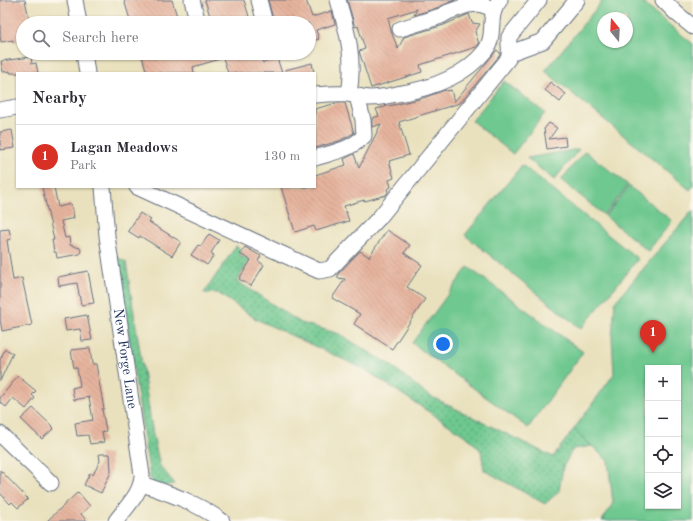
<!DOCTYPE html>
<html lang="en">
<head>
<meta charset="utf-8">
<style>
  body { margin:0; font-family:"Old Standard TT",serif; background:#f2f2f3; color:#2b2b33 }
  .controls { position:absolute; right:12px; bottom:12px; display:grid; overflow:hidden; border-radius:0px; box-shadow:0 1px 3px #0004 }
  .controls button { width:36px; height:36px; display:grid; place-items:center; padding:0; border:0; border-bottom:1px solid #e1e1e2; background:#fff; color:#2b2b33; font:20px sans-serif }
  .compass { position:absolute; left:597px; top:12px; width:36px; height:36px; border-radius:50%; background:#fff; box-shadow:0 1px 3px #0004; rotate:342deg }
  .you { position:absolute; left:443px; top:344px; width:14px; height:14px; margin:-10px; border:3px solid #fff; border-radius:50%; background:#1a73e8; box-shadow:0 0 0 6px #1a73e833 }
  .badge { display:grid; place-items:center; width:26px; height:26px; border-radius:50%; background:#d93025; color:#fff; font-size:13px; font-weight:700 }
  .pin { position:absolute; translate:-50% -33px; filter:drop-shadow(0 1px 2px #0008) }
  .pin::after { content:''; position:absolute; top:21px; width:14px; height:12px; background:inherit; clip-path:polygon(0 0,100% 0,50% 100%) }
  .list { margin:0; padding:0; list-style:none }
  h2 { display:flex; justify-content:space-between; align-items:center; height:52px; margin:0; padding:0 16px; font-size:17px }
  h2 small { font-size:13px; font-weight:400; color:#7c7c81 }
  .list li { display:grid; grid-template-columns:26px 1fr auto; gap:12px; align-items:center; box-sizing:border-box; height:64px; padding:0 16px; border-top:1px solid #e1e1e2 }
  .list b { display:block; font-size:15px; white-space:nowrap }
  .list p { margin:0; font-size:13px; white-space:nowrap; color:#7c7c81 }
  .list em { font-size:13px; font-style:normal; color:#7c7c81 }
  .icon { flex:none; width:22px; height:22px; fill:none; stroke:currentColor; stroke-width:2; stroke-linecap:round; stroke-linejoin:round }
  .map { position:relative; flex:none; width:693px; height:521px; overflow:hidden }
  .search { position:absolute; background:#fff; box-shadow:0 1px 3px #0004; left:16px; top:16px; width:300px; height:44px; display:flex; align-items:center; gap:10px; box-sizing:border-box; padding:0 14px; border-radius:22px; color:#7c7c81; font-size:15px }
  .panel { position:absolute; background:#fff; box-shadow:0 1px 3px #0004; left:16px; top:72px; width:300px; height:116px; border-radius:0px }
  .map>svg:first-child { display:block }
  .grass { fill:url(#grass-dots); stroke:#447c76 }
  .park { fill:#6ec88f; stroke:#447c76; fill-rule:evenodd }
  .building { fill:url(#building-back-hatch) }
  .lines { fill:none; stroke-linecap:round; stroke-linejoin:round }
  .minor-casing { stroke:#636d7f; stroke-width:17 }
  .minor { stroke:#fff; stroke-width:15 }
  .labels { text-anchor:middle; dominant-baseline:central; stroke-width:3; stroke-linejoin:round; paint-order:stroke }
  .street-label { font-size:14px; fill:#1b2f5e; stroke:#fbf7ec }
</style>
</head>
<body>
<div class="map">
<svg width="693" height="521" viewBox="0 0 693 521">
  <defs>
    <pattern id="grass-dots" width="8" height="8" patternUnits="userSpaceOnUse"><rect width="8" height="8" fill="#6ec88f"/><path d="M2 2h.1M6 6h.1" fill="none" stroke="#5aa378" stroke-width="1.8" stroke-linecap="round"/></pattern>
    <pattern id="building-back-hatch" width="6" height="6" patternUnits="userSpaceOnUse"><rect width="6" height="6" fill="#e6b49e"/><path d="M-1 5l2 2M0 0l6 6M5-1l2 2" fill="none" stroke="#c59b8a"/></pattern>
  </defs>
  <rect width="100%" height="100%" fill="#fbf7ec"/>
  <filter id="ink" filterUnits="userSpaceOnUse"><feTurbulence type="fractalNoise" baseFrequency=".025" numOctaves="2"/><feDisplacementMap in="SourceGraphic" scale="8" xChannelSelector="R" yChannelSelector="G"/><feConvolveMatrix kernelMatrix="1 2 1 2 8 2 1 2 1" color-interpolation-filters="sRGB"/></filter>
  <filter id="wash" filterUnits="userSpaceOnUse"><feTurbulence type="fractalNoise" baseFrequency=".012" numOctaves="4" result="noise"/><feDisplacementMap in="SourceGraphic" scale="16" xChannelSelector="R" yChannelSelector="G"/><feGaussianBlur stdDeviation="0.9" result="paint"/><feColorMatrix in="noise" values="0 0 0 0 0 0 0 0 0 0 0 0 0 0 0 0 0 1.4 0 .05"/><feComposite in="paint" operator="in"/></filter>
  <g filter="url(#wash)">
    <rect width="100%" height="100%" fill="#e9e1bd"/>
    <path class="grass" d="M236 246 242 250 240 255 245 258 248 254 252 256 237 281 301 323 340 334 349 340 392 366 426 394 553 457 574 429 592 446 573 449 563 467 559 491 545 504 484 470 481 451 470 439 364 369 256 319 218 293H204Z
      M117 257 126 262 153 435 160 466 175 484 162 486 154 484 150 478Z"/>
    <path class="park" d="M603 0H639L693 44V186L690 190 545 71ZM603 18H627V42H603Z
      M504 81 545 113 513 154 472 121Z
      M579 149 554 180 527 158Z
      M585 151 628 185 604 215 561 180Z
      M522 165 638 259 581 329 465 235Z
      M629 186 672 221 648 251 605 216Z
      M693 210V521H602L613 503 608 461 574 429 614 374 612 337 615 302ZM648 368H678V506H648Z
      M468 267 583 352 528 428 412 343Z"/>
    <g id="blocks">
      <path class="building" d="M0 0H25L30 23H23V40L13 42V40L1 42 0 36Z
        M124 0H172L179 23H131Z
        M205 0H244L251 23H212Z
        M268 0H306L312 17 332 11 335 24 316 30 319 39 309 42V23H274Z
        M347 0H455L437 8 414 15 417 9 388 18 391 31 398 49 404 37 444 25 469 14 472 23 480 24 475 32 479 44 476 47 420 65 422 72 371 88 359 51 365 49 358 26 355 27Z
        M497 50 500 53V55L460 103 399 122 409 155 389 161 394 178 389 180 391 187 387 189 388 192 386 195 365 201 364 200 344 206 349 221 316 231 314 226 295 232 281 187H315V175L346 165 344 159 354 154 359 168 381 124 372 127V118L379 116 376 109 423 98 445 90 446 91 451 90 454 102Z
        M141 53H260L263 63 277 58 282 73H228L223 58 193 67 194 73H147Z
        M31 57 32 64 36 63 38 73H10V71L3 72 1 61Z
        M312 63 314 73H285V70Z
        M550 82 566 94 560 102 545 90Z
        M337 103H345L354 133 339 141 315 148V109Z
        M549 123 557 128 549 139 565 137 566 146 547 149 544 129Z
        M12 130 15 148 0 150V132Z
        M42 187H54L58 207 71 204 74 218 61 221 65 238 69 237 70 245 80 248 81 250 80 254 57 258 56 252H54L52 240H54Z
        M140 213 151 220 149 222 181 242 172 256 140 236 139 238 128 231Z
        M9 229 11 239 7 240 13 280 22 278 32 325 2 331 0 320V230Z
        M387 230 410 245 404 253 422 265 407 287 425 299 392 349 354 324 360 314 332 298 345 279 338 278V274L360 251 369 257Z
        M209 234 219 240 211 253 214 255 207 265 191 255 198 245 201 246Z
        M245 247 261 256 258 261 264 265 251 286 239 279 251 260 240 254Z
        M88 271 94 303 81 305 77 283 59 286 58 277Z
        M87 315 92 340 82 341 80 329 66 331 64 319Z
        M90 348 92 364H96L104 409H102L106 431 102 432 104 442 90 444 88 435 77 436 75 423 93 420 89 397 74 400 72 388 80 386 77 368H74L71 350Z
        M5 349 13 353 0 381V360Z
        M18 376 36 391 32 395 35 398 26 409 13 398 6 407 0 402V398Z
        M33 408 54 428 42 439 21 419Z
        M99 454H110L111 472 101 493 84 485 90 473 93 475 100 461Z
        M0 470 28 499 18 508 12 502 10 504 0 493Z
        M78 492 90 506 81 514 87 521H47Z"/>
    </g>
  </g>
  <g filter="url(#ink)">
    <use href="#blocks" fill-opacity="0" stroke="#636d7f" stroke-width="1"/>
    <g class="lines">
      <defs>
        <g id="minor">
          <path d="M75 0 79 23"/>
          <path d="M192 0 198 23"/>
          <path d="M259 0 265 23"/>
          <path d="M338 0C348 33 355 60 349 94"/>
          <path d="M663 0 676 13 693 27"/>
          <path d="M400 29 441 16 448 12 468 5 479 4 494 9"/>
          <path d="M84 53 87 73"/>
          <path d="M510 53 543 41 577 0"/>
          <path d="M315 95C326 94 337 93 348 94 355 95 362 97 369 98 379 98 388 96 397 94 429 89 463 78 485 51 497 35 486 16 500 0"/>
          <path d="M0 110 17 107"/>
          <path d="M315 158C334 152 350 150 364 136L363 120 357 96"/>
          <path id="s1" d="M103 187 107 236 142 475C142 493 126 507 116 521"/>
          <path d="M137 187 319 271 330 269 379 218 508 59C511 51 508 45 509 37L539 0"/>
          <path d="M0 434 51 483"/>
          <path d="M142 484C171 494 197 503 222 521"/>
        </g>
      </defs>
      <use href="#minor" class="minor-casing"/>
      <use href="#minor" class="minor"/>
    </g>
  </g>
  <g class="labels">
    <g class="street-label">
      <text stroke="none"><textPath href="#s1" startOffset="173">New Forge Lane</textPath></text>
    </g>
  </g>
</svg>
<div class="controls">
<button>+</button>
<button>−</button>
<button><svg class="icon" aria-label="locate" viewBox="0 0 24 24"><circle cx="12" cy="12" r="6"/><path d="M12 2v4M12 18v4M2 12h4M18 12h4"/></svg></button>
<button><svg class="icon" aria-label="layers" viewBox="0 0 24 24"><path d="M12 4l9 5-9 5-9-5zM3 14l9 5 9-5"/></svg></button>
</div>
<svg class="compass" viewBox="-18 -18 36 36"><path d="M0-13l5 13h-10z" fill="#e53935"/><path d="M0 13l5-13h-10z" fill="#7c7c81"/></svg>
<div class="you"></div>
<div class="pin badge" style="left:653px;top:353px">1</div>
<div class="search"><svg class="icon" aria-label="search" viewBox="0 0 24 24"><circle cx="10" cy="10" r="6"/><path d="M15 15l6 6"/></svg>Search here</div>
<section class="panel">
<h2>Nearby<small></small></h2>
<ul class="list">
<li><span class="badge">1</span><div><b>Lagan Meadows</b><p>Park</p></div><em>130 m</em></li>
</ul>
</section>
</div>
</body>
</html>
